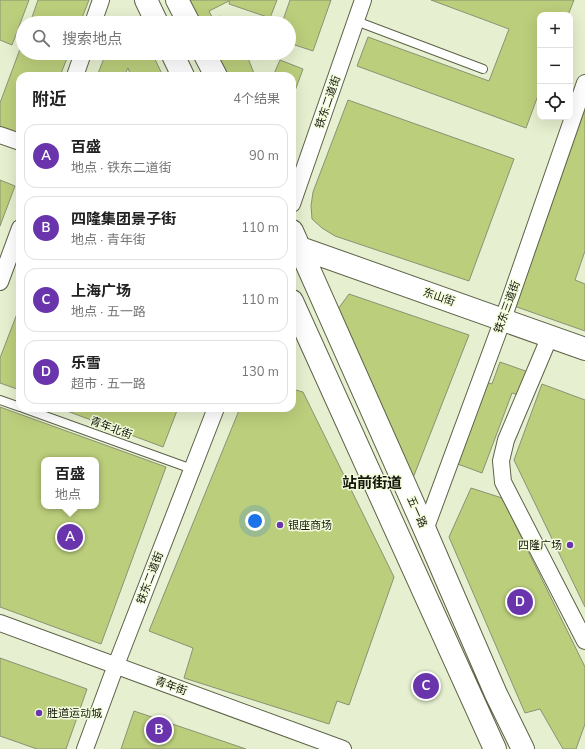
<!DOCTYPE html>
<html lang="zh">
<head>
<meta charset="utf-8">
<style>
  body { margin:0; font-family:"Nunito Sans","Noto Sans SC",sans-serif; background:#f6f6f6; color:#222 }
  .controls { position:absolute; right:12px; top:12px; display:grid; overflow:hidden; border-radius:8px; box-shadow:0 4px 16px #0002 }
  .controls button { width:36px; height:36px; display:grid; place-items:center; padding:0; border:0; border-bottom:1px solid #e0e0e0; background:#fff; color:#222; font:20px sans-serif }
  .you { position:absolute; left:255px; top:521px; width:14px; height:14px; margin:-10px; border:3px solid #fff; border-radius:50%; background:#1a73e8; box-shadow:0 0 0 6px #1a73e833 }
  .badge { display:grid; place-items:center; width:26px; height:26px; border-radius:50%; background:#6a35ac; color:#fff; font-size:13px; font-weight:700 }
  .pin { position:absolute; translate:-50% -50%; border:2px solid #fff; box-shadow:0 1px 4px #0006 }
  .popup { position:absolute; left:41px; top:457px; width:58px; height:52px; box-sizing:border-box; display:grid; place-content:center; border-radius:8px; background:#fff; filter:drop-shadow(0 1px 3px #0005); font-size:13px; white-space:nowrap; color:#767676 }
  .popup b { font-size:15px; color:#222 }
  .popup::after { content:''; position:absolute; left:50%; top:100%; margin-left:-8px; border:8px solid transparent; border-top-color:#fff }
  .list { margin:0; padding:0; list-style:none }
  h2 { display:flex; justify-content:space-between; align-items:center; height:52px; margin:0; padding:0 16px; font-size:17px }
  h2 small { font-size:13px; font-weight:400; color:#767676 }
  .list li { display:grid; grid-template-columns:26px 1fr auto; gap:12px; align-items:center; box-sizing:border-box; height:64px; margin:0 8px 8px; padding:0 8px; border:1px solid #e0e0e0; border-radius:12px }
  .list b { display:block; font-size:15px; white-space:nowrap }
  .list p { margin:0; font-size:13px; white-space:nowrap; color:#767676 }
  .list em { font-size:13px; font-style:normal; color:#767676 }
  .icon { flex:none; width:22px; height:22px; fill:none; stroke:currentColor; stroke-width:2; stroke-linecap:round; stroke-linejoin:round }
  .map { position:relative; flex:none; width:585px; height:749px; overflow:hidden }
  .search { position:absolute; background:#fff; box-shadow:0 4px 16px #0002; left:16px; top:16px; width:280px; height:44px; display:flex; align-items:center; gap:10px; box-sizing:border-box; padding:0 14px; border-radius:22px; color:#767676; font-size:15px }
  .panel { position:absolute; background:#fff; box-shadow:0 4px 16px #0002; left:16px; top:72px; width:280px; height:340px; border-radius:12px }
  .map>svg:first-child { display:block }
  .building { fill:#bbce7b; stroke:#8a9275; fill-rule:evenodd }
  .lines { fill:none; stroke-linecap:round; stroke-linejoin:round }
  .lane-casing { stroke:#5c6348; stroke-width:10 }
  .street-casing { stroke:#5c6348; stroke-width:18 }
  .secondary-casing { stroke:#5c6348; stroke-width:24 }
  .lane { stroke:#fff; stroke-width:8 }
  .street { stroke:#fff; stroke-width:16 }
  .secondary { stroke:#fff; stroke-width:22 }
  .poi-dot { fill:#6a35ac; stroke:#f3fcdc; stroke-width:1.5 }
  .labels { text-anchor:middle; dominant-baseline:central; stroke-width:3; stroke-linejoin:round; paint-order:stroke }
  .street-label { font-size:11px; fill:#14170c; stroke:#f3fcdc }
  .poi-label { font-size:11px; fill:#14170c; stroke:#f3fcdc; text-anchor:start }
  .district-label { font-size:15px; font-weight:bold; fill:#14170c; stroke:#f3fcdc }
</style>
</head>
<body>
<div class="map">
<svg width="585" height="749" viewBox="0 0 585 749">
  <rect width="100%" height="100%" fill="#e6efcf"/>
  <path class="building" d="M0 0H29L12 45 0 40Z
    M38 0H89L80 23H30Z
    M185 0H229V1L209 11 213 19 203 23H196Z
    M230 0H277L270 18 229 4Z
    M290 0H331L313 51 289 43V23H282Z
    M431 0H574L568 15H540V90L526 128 357 66 368 37 489 81 509 29Z
    M221 16 225 23H203L213 19Z
    M23 41V53H69L60 76H20V136L0 129V103Z
    M106 53H152L163 76H131L128 68 124 76H97Z
    M211 53H246L255 76H223Z
    M280 60 303 69 292 99V76H273Z
    M348 100 514 159 469 281 335 236 322 228 312 219 311 206 313 192Z
    M585 105V251L575 280 585 284V331L514 306Z
    M0 180 15 186 0 226Z
    M349 294 469 335 413 478 338 309Z
    M20 306V390L0 383V358Z
    M500 362 531 373 522 396 512 393 482 473 455 463 485 382 492 384Z
    M542 384 585 400V607L514 460Z
    M292 389 303 392 394 577 349 705 337 701 329 724 184 678 193 648 149 631 240 408H292Z
    M0 407 166 467 101 644 0 607ZM44 460H96V506H44Z
    M59 408H178L163 447Z
    M471 488 502 498 585 667V724L576 749H563L540 709 525 713 449 537Z
    M0 658 87 689 66 749H37L0 736Z
    M134 711 246 749H121Z"/>
  <g class="lines">
    <defs>
      <path id="lane" d="M356 21 483 69
        M0 400 20 407
        M23 408 192 469"/>
      <path id="street" d="M93 23 101 0
        M75 76 83 53
        M0 135 20 142
        M292 204 363 0
        M0 282 20 228
        M550 336 506 440 501 461 503 482 585 641
        M425 530 503 319 585 83
        M0 623 343 749
        M85 749 116 665 216 408"/>
      <path id="secondary" d="M146 0 157 23
        M177 0 189 23
        M172 53 183 76
        M204 53 216 76
        M292 231 425 530 496 694 523 749
        M292 245 585 349
        M292 301 495 749"/>
    </defs>
    <use href="#lane" class="lane-casing"/>
    <use href="#street" class="street-casing"/>
    <use href="#secondary" class="secondary-casing"/>
    <use href="#lane" class="lane"/>
    <use href="#street" class="street"/>
    <use href="#secondary" class="secondary"/>
  </g>
  <g class="poi-dot">
    <circle cx="280" cy="525" r="4"/>
    <circle cx="570" cy="545" r="4"/>
    <circle cx="39" cy="713" r="4"/>
  </g>
  <g class="labels">
    <g class="street-label">
      <text transform="translate(328 102) rotate(-71)">铁东二道街</text>
      <text transform="translate(439 297) rotate(19)">东山街</text>
      <text transform="translate(507 307) rotate(-70)">铁东三道街</text>
      <text transform="translate(111 428) rotate(20)">青年北街</text>
      <text transform="translate(417 512) rotate(66)">五一路</text>
      <text transform="translate(150 578) rotate(-69)">铁东二道街</text>
      <text transform="translate(171 686) rotate(20)">青年街</text>
    </g>
    <g class="poi-label">
      <text x="288" y="525">银座商场</text>
      <text x="562" y="545" text-anchor="end">四隆广场</text>
      <text x="47" y="713">胜道运动城</text>
    </g>
    <g class="district-label">
      <text x="372" y="483">站前街道</text>
    </g>
  </g>
</svg>
<div class="controls">
<button>+</button>
<button>−</button>
<button><svg class="icon" aria-label="locate" viewBox="0 0 24 24"><circle cx="12" cy="12" r="6"/><path d="M12 2v4M12 18v4M2 12h4M18 12h4"/></svg></button>
</div>
<div class="you"></div>
<div class="pin badge" style="left:70px;top:537px">A</div>
<div class="popup"><b>百盛</b>地点</div>
<div class="pin badge" style="left:159px;top:730px">B</div>
<div class="pin badge" style="left:426px;top:686px">C</div>
<div class="pin badge" style="left:520px;top:602px">D</div>
<div class="search"><svg class="icon" aria-label="search" viewBox="0 0 24 24"><circle cx="10" cy="10" r="6"/><path d="M15 15l6 6"/></svg>搜索地点</div>
<section class="panel">
<h2>附近<small>4个结果</small></h2>
<ul class="list">
<li><span class="badge">A</span><div><b>百盛</b><p>地点 · 铁东二道街</p></div><em>90 m</em></li>
<li><span class="badge">B</span><div><b>四隆集团景子街</b><p>地点 · 青年街</p></div><em>110 m</em></li>
<li><span class="badge">C</span><div><b>上海广场</b><p>地点 · 五一路</p></div><em>110 m</em></li>
<li><span class="badge">D</span><div><b>乐雪</b><p>超市 · 五一路</p></div><em>130 m</em></li>
</ul>
</section>
</div>
</body>
</html>
